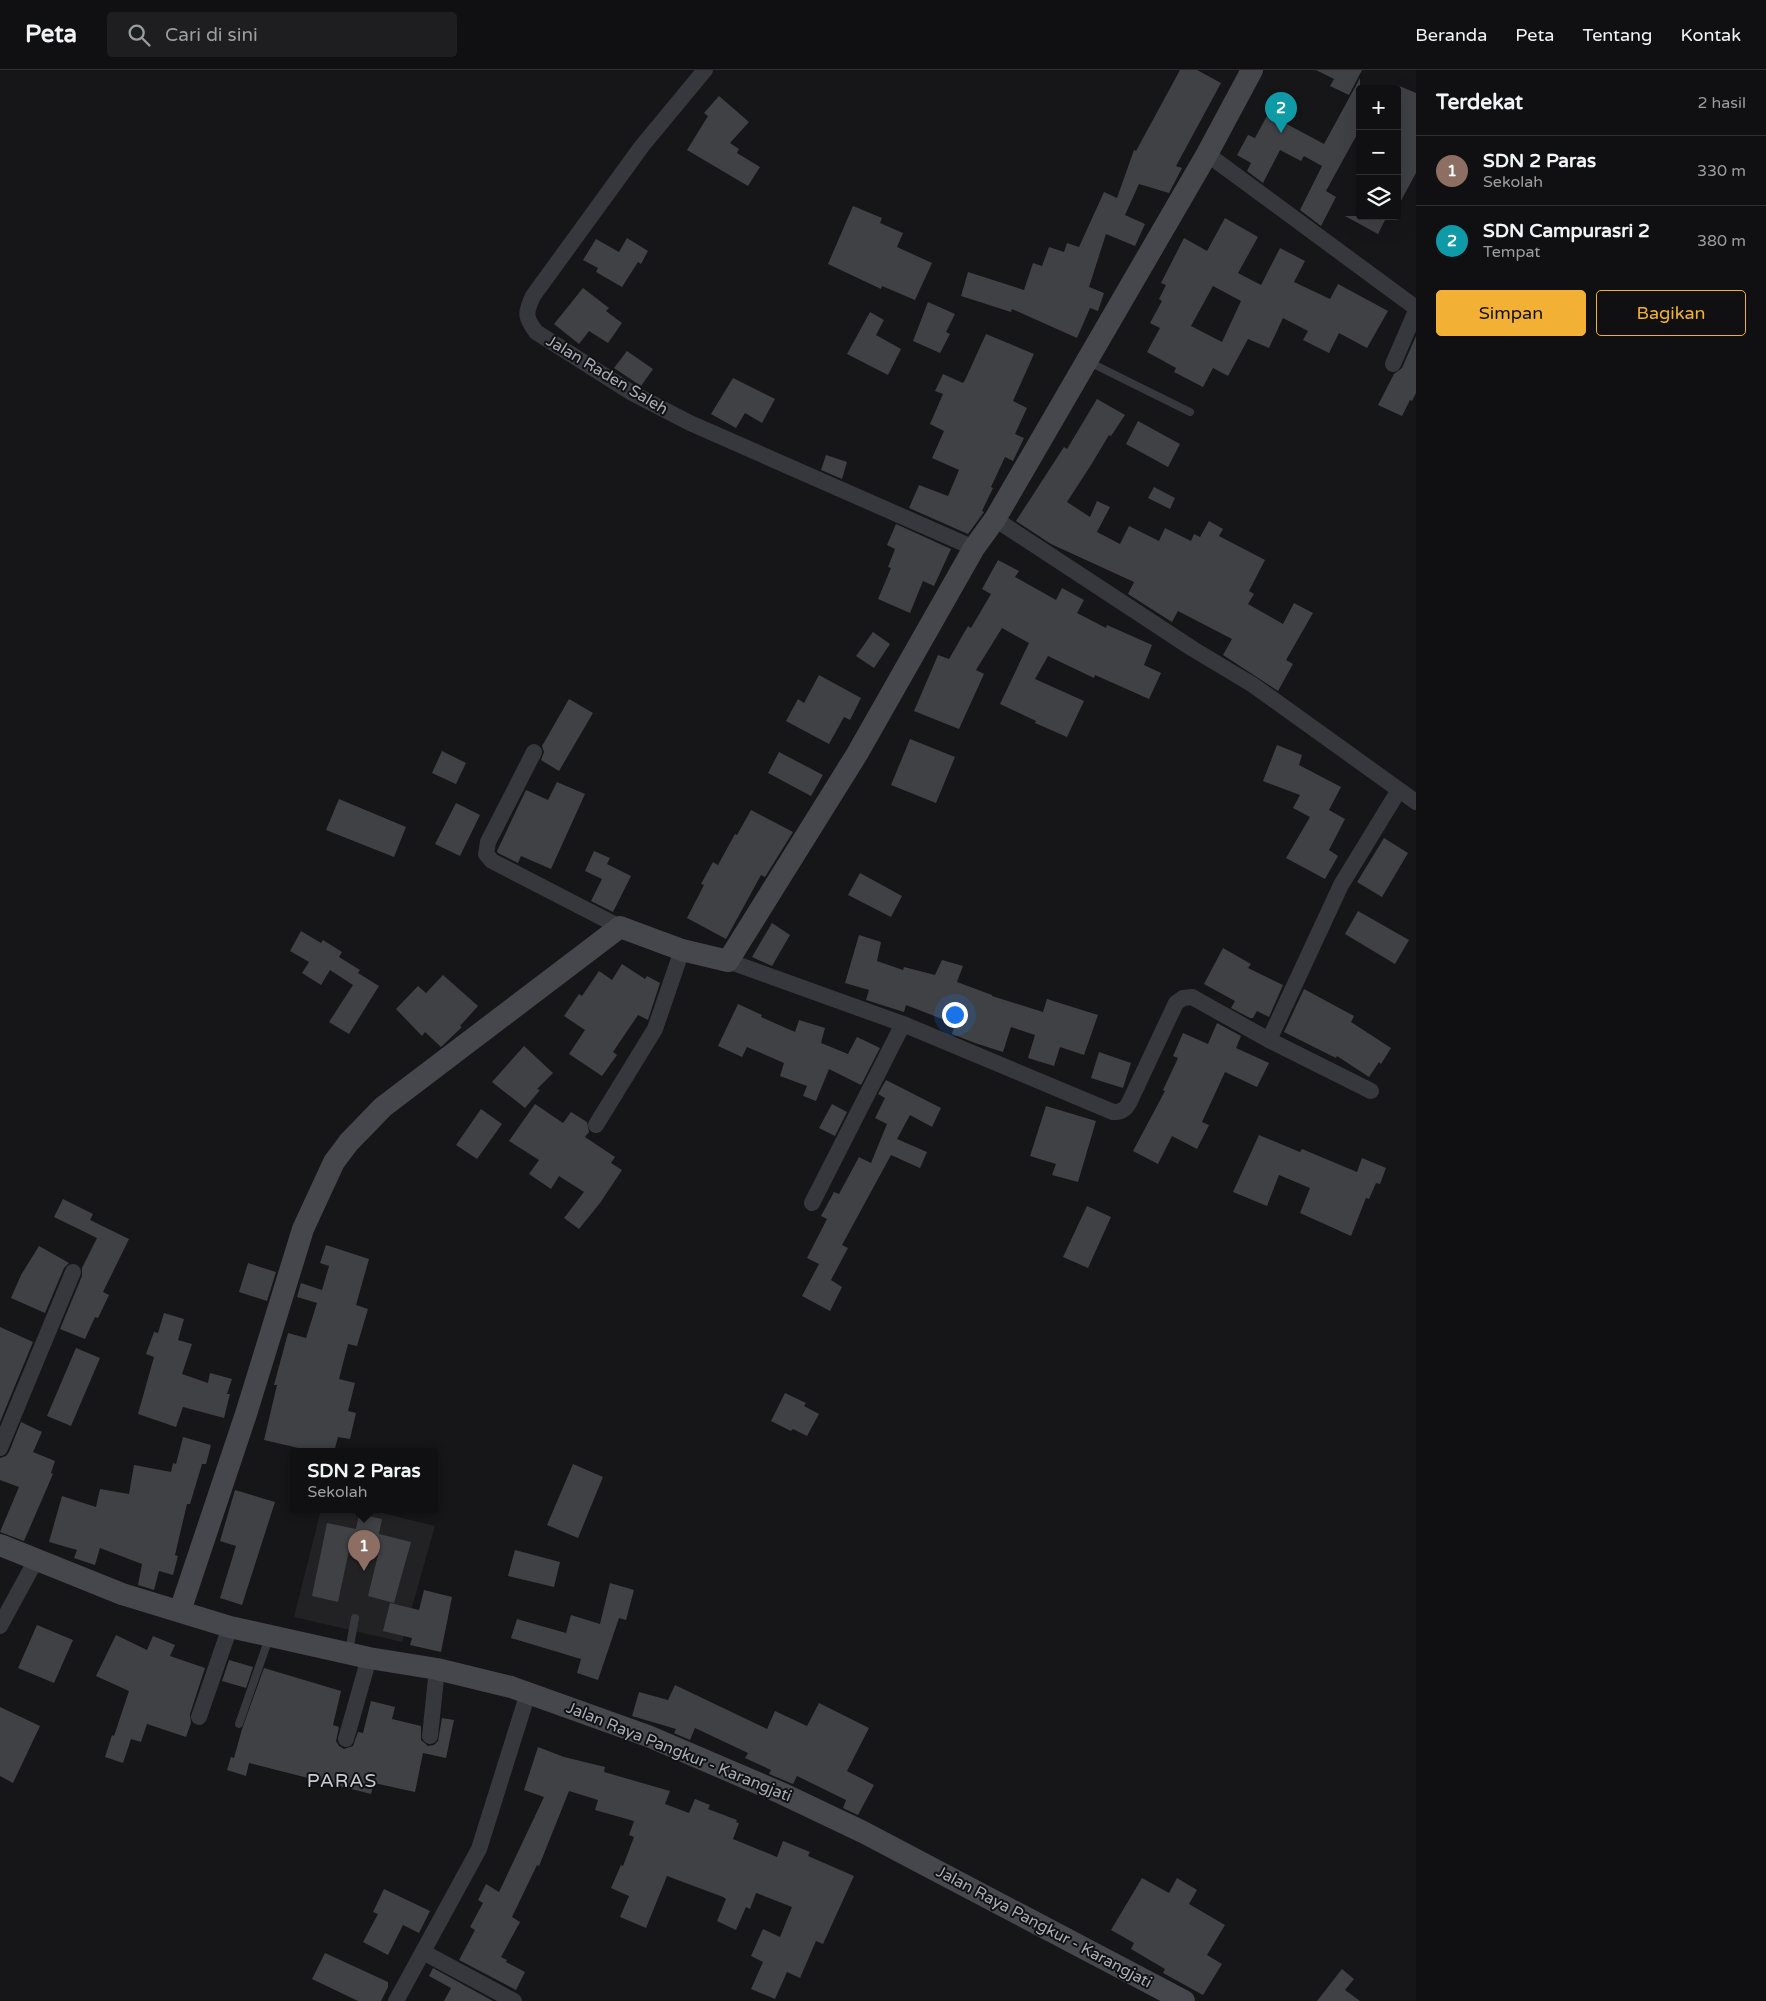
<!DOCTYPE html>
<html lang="id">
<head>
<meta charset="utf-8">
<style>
  body { margin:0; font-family:"Varela Round",sans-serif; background:#1e1e20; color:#f1f3f6 }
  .controls { position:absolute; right:15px; top:15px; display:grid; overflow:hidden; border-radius:5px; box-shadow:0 5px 20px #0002 }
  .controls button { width:45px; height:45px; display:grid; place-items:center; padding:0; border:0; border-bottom:1px solid #303032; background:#101012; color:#f1f3f6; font:25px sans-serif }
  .you { position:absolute; left:954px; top:944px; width:18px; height:18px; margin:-12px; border:4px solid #fff; border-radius:50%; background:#1a73e8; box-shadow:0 0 0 8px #1a73e833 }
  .badge { display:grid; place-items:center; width:32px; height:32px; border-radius:50%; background:#f2b134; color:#fff; font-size:16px; font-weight:700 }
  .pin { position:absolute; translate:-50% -41px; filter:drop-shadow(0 1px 2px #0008) }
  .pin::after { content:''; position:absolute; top:26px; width:18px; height:15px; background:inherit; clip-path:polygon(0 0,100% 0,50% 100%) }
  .popup { position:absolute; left:290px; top:1378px; width:148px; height:65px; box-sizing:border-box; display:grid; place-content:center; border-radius:5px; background:#101012; filter:drop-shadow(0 1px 4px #0005); font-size:16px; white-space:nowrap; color:#9c9d9f }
  .popup b { font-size:19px; color:#f1f3f6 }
  .popup::after { content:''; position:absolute; left:50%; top:100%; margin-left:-10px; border:10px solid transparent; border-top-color:#101012 }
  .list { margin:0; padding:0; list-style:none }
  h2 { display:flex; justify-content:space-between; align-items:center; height:65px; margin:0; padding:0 20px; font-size:21px }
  h2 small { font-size:16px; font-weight:400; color:#9c9d9f }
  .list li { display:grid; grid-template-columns:32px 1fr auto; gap:15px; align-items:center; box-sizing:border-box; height:70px; padding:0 20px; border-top:1px solid #303032 }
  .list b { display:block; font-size:19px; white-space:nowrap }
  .list p { margin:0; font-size:16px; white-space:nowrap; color:#9c9d9f }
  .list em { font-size:16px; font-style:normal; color:#9c9d9f }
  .actions { display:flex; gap:10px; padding:15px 20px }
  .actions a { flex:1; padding:11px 0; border:1px solid #f2b134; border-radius:5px; text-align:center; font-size:18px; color:#f2b134 }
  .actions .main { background:#f2b134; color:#111 }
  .icon { flex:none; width:28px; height:28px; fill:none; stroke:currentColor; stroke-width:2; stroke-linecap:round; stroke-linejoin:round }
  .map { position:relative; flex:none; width:1416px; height:1931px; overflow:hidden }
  header { display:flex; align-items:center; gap:30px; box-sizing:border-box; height:70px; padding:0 25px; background:#101012; border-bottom:1px solid #303032 }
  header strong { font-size:24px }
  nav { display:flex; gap:28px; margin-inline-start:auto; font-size:18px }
  .search { width:350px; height:45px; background:#1e1e20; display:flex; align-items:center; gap:12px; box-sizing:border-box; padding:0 18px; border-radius:5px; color:#9c9d9f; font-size:19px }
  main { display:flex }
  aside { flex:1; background:#101012 }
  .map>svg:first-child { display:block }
  .built { fill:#222225 }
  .building { fill:#404145; fill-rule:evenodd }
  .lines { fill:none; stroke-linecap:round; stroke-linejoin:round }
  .lane { stroke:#37383d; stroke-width:8 }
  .street { stroke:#37383d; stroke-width:16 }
  .secondary { stroke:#45474d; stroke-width:22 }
  .labels { text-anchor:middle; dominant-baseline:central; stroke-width:4; stroke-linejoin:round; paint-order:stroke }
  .street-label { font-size:16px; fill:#a8adb8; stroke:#111113 }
  .quarter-label { font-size:19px; letter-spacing:1px; fill:#c9ccd4; stroke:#111113 }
</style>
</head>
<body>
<header>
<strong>Peta</strong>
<div class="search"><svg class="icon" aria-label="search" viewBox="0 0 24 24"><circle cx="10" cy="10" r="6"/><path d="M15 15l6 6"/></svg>Cari di sini</div>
<nav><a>Beranda</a><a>Peta</a><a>Tentang</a><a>Kontak</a></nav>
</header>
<main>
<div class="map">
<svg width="1416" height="1931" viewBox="0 0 1416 1931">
  <rect width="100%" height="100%" fill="#161618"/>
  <path class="built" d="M321 1440H370L435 1456 402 1572 294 1547Z"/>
  <path class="building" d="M1180 0H1197L1221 13 1176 96 1182 98 1169 123 1139 114 1125 145 1145 154 1135 176 1106 164 1089 217 1104 223 1098 241 1090 238 1077 268 1012 239 1011 242 961 226 968 202 1024 220 1033 193 1042 196 1049 177 1064 182 1067 173 1079 177 1104 122 1117 128 1134 80 1136 81Z
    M1316 0H1362L1349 25 1330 16 1334 9Z
    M1360 8V59L1326 121 1336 127 1321 156 1300 140 1322 96 1304 86 1301 91 1280 80 1263 113 1247 101 1251 93 1237 85 1248 65 1255 68 1268 44 1324 74Z
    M1397 15 1416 23V103L1397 138Z
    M719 26 749 52 730 73 739 79 737 83 760 97 748 116 687 80 708 46 704 43Z
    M853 136 882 148 880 153 903 163 897 177 932 193 915 230 882 216 881 219 828 194Z
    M1345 146H1387L1378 164Z
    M1225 148 1258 167 1238 203 1261 215 1280 178 1305 191 1294 212 1330 229 1338 214 1388 241 1367 278 1339 263 1329 283 1303 270 1308 261 1283 248 1269 278 1248 269 1228 306 1213 298 1203 317 1174 302 1176 298 1147 282 1160 258 1150 253 1162 231 1159 229 1166 215 1161 213 1184 168 1207 181ZM1213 216 1241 231 1222 272 1191 256Z
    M627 168 648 181 641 194 638 192 622 217 596 202 598 198 583 190 596 169 619 182Z
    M583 218 609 238 606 241 622 253 608 273 589 261 579 274 554 254Z
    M928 232 955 244 946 262 950 264 940 283 913 271Z
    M870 242 884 250 876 265 901 279 888 305 847 284Z
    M986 264 1034 284 1013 331 1027 338 1015 364 1024 368 1013 391 1005 387 991 417 993 418 982 441 984 442 968 464 909 438 919 415 948 426 959 400 932 388 944 361 930 354 943 324 935 321 943 304 963 313 965 310Z
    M1416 266V323L1412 331 1410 330 1402 346 1378 335 1394 304 1402 298Z
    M627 281 653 299 641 316 614 298Z
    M733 308 775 329 762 353 745 343 736 358 711 344Z
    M1097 329 1125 345 1111 366 1109 365 1091 395 1067 432 1090 447 1097 431 1110 437 1097 462 1120 474 1129 456 1159 471 1165 458 1191 471 1194 464 1200 467 1209 451 1223 459 1219 466 1265 490 1249 521 1254 524 1248 534 1283 554 1294 533 1313 543 1286 590 1293 594 1278 621 1223 585 1232 569 1178 541 1172 552 1128 524 1134 512 1051 474 1016 451 1064 377 1067 379Z
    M1138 351 1180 374 1168 397 1126 374Z
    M826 385 847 392 842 409 821 400Z
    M1154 417 1175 428 1170 439 1148 428Z
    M896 454 951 479 934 516 923 511 910 543 878 529 891 498 888 497 895 479 887 475Z
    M998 490 1019 501 1015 507 1056 530 1062 518 1084 530 1077 543 1106 558 1107 555 1152 575 1144 595 1161 603 1149 629 1095 605 1094 608 1048 586 1035 609 1084 631 1067 667 1035 653 1036 651 1000 634 1029 573 1002 558 976 600 984 604 959 659 914 641 938 585 949 589 968 556 971 558 991 524 982 519Z
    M873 562 890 574 874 598 856 586Z
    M819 605 861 628 850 650 844 647 829 674 786 651 798 629 804 633Z
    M569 629 593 643 559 701 541 690 544 682 542 676Z
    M910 669 955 687 936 733 891 715Z
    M1277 675 1302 685 1299 695 1341 717 1329 740 1345 749 1329 780 1338 786 1325 809 1286 788 1310 747 1293 738 1300 725 1263 711Z
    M442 681 466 693 456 714 432 703Z
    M779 682 823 705 811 726 768 703Z
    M557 712 585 724 551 799 521 786 518 793 498 783 497 781 526 720 548 730Z
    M339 729 406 757 394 787 326 760Z
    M456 733 480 745 460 786 435 774Z
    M751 740 793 762 765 807 761 805 726 869 687 848 704 815 701 814 713 792 718 795 735 764 737 765Z
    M1384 768 1408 783 1382 827 1357 812Z
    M594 781 610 788 607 794 631 806 613 842 591 831 602 809 585 801Z
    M860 803 902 826 891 847 848 825Z
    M1358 841 1409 870 1395 894 1345 864Z
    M772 853 790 865 772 896 752 887Z
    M301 861 321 873 323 870 342 882 339 887 360 900 358 903 379 916 349 964 329 952 353 915 330 900 321 915 302 903 309 892 290 881Z
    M859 865 881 872 877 891 903 900 904 897 935 905 942 890 963 896 957 912 992 925V926L1043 942 1047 929 1098 945 1084 985 1060 977 1054 996 1028 988 1035 965 1011 957 1003 982 975 973 952 964 955 954 906 935 904 942 866 930 869 920 845 913Z
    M1223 878 1251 894 1248 898 1283 915 1269 947 1257 941 1253 948H1250L1231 938 1235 931 1204 914Z
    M622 894 645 909 647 906 660 913 648 950 638 945 613 982 617 985 602 1006 569 984 585 960 564 946 579 924 582 926 599 901 612 910Z
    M443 905 478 936 460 956 462 957 441 977 425 962 422 966 396 939 418 916 426 923Z
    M1304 919 1354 946 1351 952 1391 978 1381 994 1379 992 1369 1007 1337 986 1336 988 1284 962Z
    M738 934 762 945 761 947 795 962 799 950 825 958 821 973 848 984 857 967 880 978 861 1015 829 999 816 1031 803 1026 807 1016 780 1006 784 993 747 977 742 987 718 976Z
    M1217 953 1241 966 1236 978 1269 993 1257 1017 1225 1002 1202 1052 1209 1055 1197 1079 1172 1066 1158 1094 1133 1081 1165 1021 1163 1020 1178 988 1173 986 1183 963 1208 974Z
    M524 976 553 1003 537 1019 540 1020 525 1038 492 1012Z
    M1099 982 1131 993 1123 1018 1091 1008Z
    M886 1010 941 1038 932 1057 910 1045 897 1069 927 1082 920 1098 891 1085 842 1175 848 1178 831 1210 842 1217 830 1241 802 1226 819 1194 807 1188 827 1149 821 1146 834 1122 839 1124 859 1087 871 1093 887 1054 875 1048 885 1028 878 1024Z
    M535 1034 563 1053 571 1042 587 1052 589 1062 585 1067 615 1087 611 1093 622 1100 600 1133 579 1159 564 1148 584 1122 559 1106 551 1119 529 1104 539 1090 509 1071Z
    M832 1034 847 1042 835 1066 819 1058Z
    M1046 1036 1096 1051 1078 1112 1052 1105 1056 1094 1030 1086Z
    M481 1039 502 1054 477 1089 456 1075Z
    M1259 1065 1300 1082 1302 1079 1357 1102 1362 1088 1386 1098 1380 1114 1376 1113 1369 1129 1366 1128 1351 1166 1300 1143 1310 1118 1279 1105 1267 1136 1233 1122Z
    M63 1129 93 1144 90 1150 129 1169 103 1222 109 1225 98 1248 95 1247 85 1269 60 1259 82 1206V1198L97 1168 54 1147Z
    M1087 1136 1111 1147 1088 1198 1063 1187Z
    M326 1175 369 1189 356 1235 368 1239 357 1276 348 1274 339 1309 355 1313 348 1341 356 1343 350 1369 338 1367 334 1382H315L264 1370 277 1315H274L288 1263 306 1268 317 1233 297 1227 301 1213 322 1220 329 1196 320 1193Z
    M39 1176 69 1193 64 1198 45 1243 11 1228 21 1205Z
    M248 1193 276 1202 267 1231 239 1222Z
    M164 1243 184 1249 178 1270 192 1274 182 1304 208 1313 210 1303 232 1309 227 1324H230L224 1348 183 1337 176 1357 138 1344 154 1287 146 1284 154 1262 158 1263Z
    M0 1257 33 1272 0 1352Z
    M76 1278 100 1288 71 1356 47 1346Z
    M785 1323 806 1333 804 1336 819 1344 807 1366 793 1359 791 1361 771 1351Z
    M21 1352 42 1362 33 1382 55 1391 51 1403 53 1404 24 1471 0 1462 19 1417 0 1410V1388L6 1386 9 1382Z
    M183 1367 211 1375 206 1394H202L190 1434H187L175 1485 178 1486 173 1505 159 1501 154 1520 138 1515 142 1494 100 1478 95 1495 74 1488 77 1480 49 1472 62 1426 96 1437 100 1419 129 1424 134 1395 171 1402 173 1393 176 1394Z
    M573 1394 603 1407 578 1468 547 1455Z
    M235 1420 275 1432 242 1535 220 1528 236 1476 220 1471Z
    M359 1444 382 1449 379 1464 411 1472 394 1533 368 1526 380 1477 351 1471 338 1532 312 1526 327 1453 356 1459Z
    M515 1480 560 1492 554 1517 508 1506Z
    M610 1513 634 1520 626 1550 619 1548 598 1610 577 1603 581 1589 511 1568 517 1549 566 1563 571 1545 600 1554Z
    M424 1520 452 1527 441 1582 410 1575 412 1568 383 1561 390 1533 419 1540Z
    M37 1555 73 1570 54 1613 18 1598Z
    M116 1565 147 1580 153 1566 175 1575 170 1586 205 1598 190 1644 191 1653 186 1667 147 1654 141 1672 131 1669 123 1693 105 1687 112 1665 114 1666 129 1621 96 1606Z
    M229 1590 253 1597 246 1618 222 1611Z
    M264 1598 341 1621 333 1655 339 1657 336 1671 339 1676 344 1679 353 1676 358 1662 363 1663 371 1631 395 1637 392 1649 421 1656V1670L428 1676 434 1675 438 1671 442 1648 454 1650 446 1688 423 1683 415 1722 374 1713 371 1724 249 1693 246 1706 227 1700 231 1687 234 1688 242 1659Z
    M675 1615 767 1659 775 1641 807 1656 819 1633 869 1658 847 1701 874 1715 858 1745 843 1738 846 1730 797 1706 793 1714 769 1704 771 1700 745 1688 748 1683 695 1658 690 1670 674 1663 676 1659 632 1646 639 1622 668 1630Z
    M0 1637 40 1656 13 1713 0 1706Z
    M538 1677 564 1687 605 1697 604 1702 670 1721 665 1734 689 1743 695 1729 710 1735 708 1739 737 1750 736 1752 739 1753 733 1769 777 1787 783 1771 810 1782 808 1786 854 1806 823 1874 816 1871 800 1908 787 1902 775 1929 751 1919 763 1892 751 1886 763 1859 780 1867 792 1837 759 1824 756 1823 750 1839 746 1837 736 1860 717 1851 726 1829 723 1827 667 1806 646 1858 620 1847 629 1826 611 1818 621 1795 623 1796 634 1767 629 1765 634 1751 595 1740 598 1730 569 1721 539 1796 537 1795 512 1847 520 1852 501 1887 507 1890 506 1892 525 1902 516 1920 459 1890 475 1860 470 1857 483 1833 478 1830 486 1814 499 1822 544 1727 524 1720Z
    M1142 1808 1169 1823 1177 1808 1197 1820 1189 1834 1225 1855 1207 1885 1222 1894 1203 1925 1163 1903 1165 1899 1131 1879 1134 1873 1111 1860Z
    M384 1819 430 1841 419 1863 403 1855 388 1885 363 1872 378 1844 373 1842Z
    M325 1883 388 1912V1917L381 1931H358L312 1909Z
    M433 1898 493 1931H444L451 1918 429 1906Z
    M1342 1899 1354 1909 1345 1920 1360 1931H1317Z"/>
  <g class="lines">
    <path class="lane" d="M1089 292 1190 342
      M349 1581 355 1548
      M239 1654 269 1568"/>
    <path class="street" d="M705 0 642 76 533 226C525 243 525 247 536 262L632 323 690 353 974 478
      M1207 84 1416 238
      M1393 294 1416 241
      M995 449 1193 579 1253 615 1416 732
      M534 682 488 772 486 784 492 791 620 857
      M728 891 903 954 1113 1042C1121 1042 1125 1040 1129 1033L1176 933 1183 928 1192 927 1269 970 1341 815 1399 720
      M1269 970 1371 1021
      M596 1055 655 959 682 880
      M812 1133 903 954
      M0 1378 73 1202
      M0 1556 36 1490
      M199 1647 230 1557
      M430 1666 437 1599
      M346 1669 369 1588
      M423 1882 514 1931
      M396 1931 479 1779 528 1623"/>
    <path class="secondary" d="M0 1475 122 1524 230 1557 369 1588 437 1599 511 1617 648 1666 781 1723 863 1762 1184 1931
      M180 1541 246 1344 303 1159 334 1092 349 1072 383 1037 620 857 682 880 728 891 857 684 974 478 995 449 1207 84 1252 0"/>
  </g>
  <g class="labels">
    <g class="street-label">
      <text transform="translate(607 305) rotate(31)">Jalan Raden Saleh</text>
      <text transform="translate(679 1682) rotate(22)">Jalan Raya Pangkur - Karangjati</text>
      <text transform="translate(1044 1857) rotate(28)">Jalan Raya Pangkur - Karangjati</text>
    </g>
    <g class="quarter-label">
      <text x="342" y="1711">PARAS</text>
    </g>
  </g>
</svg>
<div class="controls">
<button>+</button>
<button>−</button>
<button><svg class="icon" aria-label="layers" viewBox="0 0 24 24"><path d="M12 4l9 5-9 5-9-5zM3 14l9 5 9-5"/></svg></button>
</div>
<div class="you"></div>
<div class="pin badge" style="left:364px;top:1501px;background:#8d6e63">1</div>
<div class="popup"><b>SDN 2 Paras</b>Sekolah</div>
<div class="pin badge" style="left:1281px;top:63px;background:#0f9aa8">2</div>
</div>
<aside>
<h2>Terdekat<small>2 hasil</small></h2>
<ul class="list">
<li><span class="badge" style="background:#8d6e63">1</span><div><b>SDN 2 Paras</b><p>Sekolah</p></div><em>330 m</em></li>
<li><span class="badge" style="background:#0f9aa8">2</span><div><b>SDN Campurasri 2</b><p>Tempat</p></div><em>380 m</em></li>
</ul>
<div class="actions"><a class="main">Simpan</a><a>Bagikan</a></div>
</aside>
</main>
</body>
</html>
